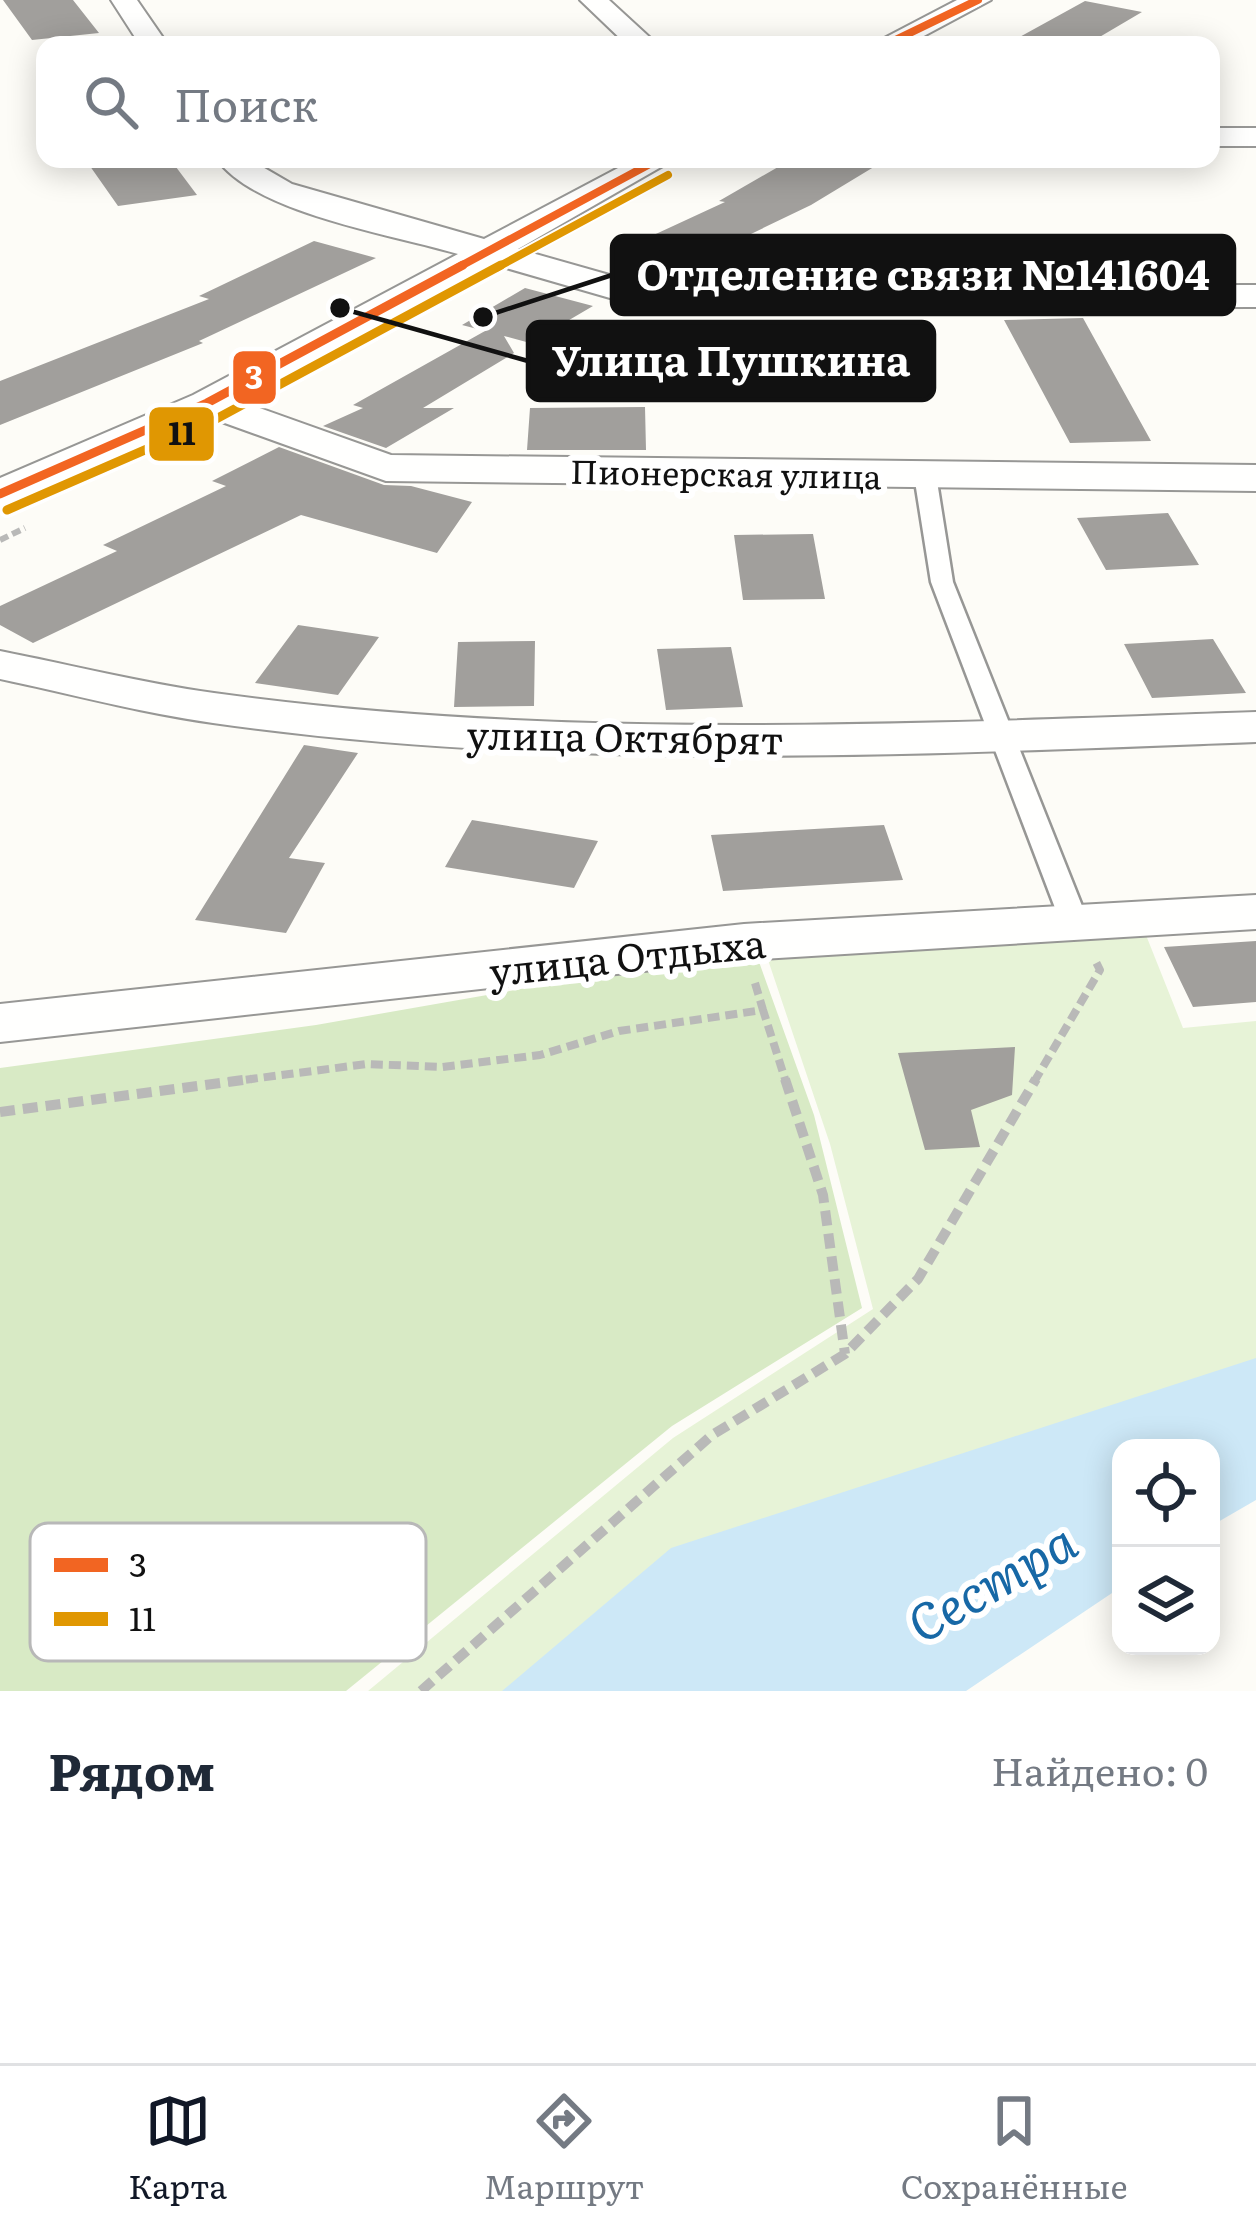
<!DOCTYPE html>
<html lang="ru">
<head>
<meta charset="utf-8">
<style>
  body { margin:0; font-family:Literata,serif; background:#f6f6f7; color:#1f2937 }
  .controls { position:absolute; right:36px; bottom:36px; display:grid; overflow:hidden; border-radius:24px; box-shadow:0 6px 30px #0003 }
  .controls button { width:108px; height:108px; display:grid; place-items:center; padding:0; border:0; border-bottom:3px solid #e0e1e3; background:#fff; color:#1f2937; font:60px sans-serif }
  .list { margin:0; padding:0; list-style:none }
  h2 { display:flex; justify-content:space-between; align-items:center; height:156px; margin:0; padding:0 48px; font-size:51px }
  h2 small { font-size:39px; font-weight:400; color:#747a83 }
  .icon { flex:none; width:66px; height:66px; fill:none; stroke:currentColor; stroke-width:2; stroke-linecap:round; stroke-linejoin:round }
  .map { position:relative; flex:none; width:1256px; height:1691px; overflow:hidden }
  .search { position:absolute; background:#fff; box-shadow:0 6px 30px #0003; left:36px; right:36px; top:36px; height:132px; display:flex; align-items:center; gap:30px; box-sizing:border-box; padding:0 42px; border-radius:24px; color:#747a83; font-size:45px }
  .sheet { height:372px; background:#fff }
  nav { display:flex; justify-content:space-around; align-items:center; box-sizing:border-box; height:168px; border-top:3px solid #e0e1e3; background:#fff; font-size:33px; color:#747a83 }
  nav a { display:grid; justify-items:center; gap:6px }
  nav .on { color:#111827 }
  .map>svg:first-child { display:block }
  .green { fill:#e7f3d7 }
  .forest { fill:#d8eac5 }
  .water { fill:#cde8f7 }
  .building { fill:#a19f9c }
  .lines { fill:none; stroke-linecap:round; stroke-linejoin:round }
  .lane-casing { stroke:#979795; stroke-width:5 }
  .street-casing { stroke:#979795; stroke-width:4 }
  .path-far2 { stroke:#b9b9b8; stroke-width:6; stroke-dasharray:9 4.5; stroke-linecap:butt }
  .path-far1 { stroke:#b9b9b8; stroke-width:8; stroke-dasharray:12 6; stroke-linecap:butt }
  .path { stroke:#b9b9b8; stroke-width:10; stroke-dasharray:15 8; stroke-linecap:butt }
  .lane { fill:#fffffe; fill-rule:evenodd }
  .street { fill:#fffffe; fill-rule:evenodd }
  .bus-1-far1-casing { stroke:#fff; stroke-width:12 }
  .bus-1-casing { stroke:#fff; stroke-width:16 }
  .bus-2-far1-casing { stroke:#fff; stroke-width:12 }
  .bus-2-casing { stroke:#fff; stroke-width:16 }
  .bus-1-far1 { stroke:#f26522; stroke-width:8 }
  .bus-1 { stroke:#f26522; stroke-width:9 }
  .bus-2-far1 { stroke:#e09702; stroke-width:8 }
  .bus-2 { stroke:#e09702; stroke-width:9 }
  .labels { text-anchor:middle; dominant-baseline:central; stroke-width:12; stroke-linejoin:round; paint-order:stroke }
  .far-street-label { font-size:33px; fill:#111; stroke:#fff }
  .street-label { font-size:39px; fill:#111; stroke:#fff }
  .near-water-label { font-size:51px; font-style:italic; fill:#1768a6; stroke:#fff }
  .key { fill:#fff; stroke:#b8b8b8; stroke-width:3 }
  .key-label { font-size:33px; fill:#111 }
  .leader { fill:none; stroke:#111; stroke-width:4.5 }
  .callout-dot { fill:#111; stroke:#fff; stroke-width:4.5 }
  .callout { fill:#111; stroke:#111; stroke-width:4.5 }
  .callout-label { font-size:42px; text-anchor:middle; font-weight:bold; fill:#fff }
  .line-badge { stroke:#fff; stroke-width:4.5 }
  .badge-label { font-size:33px; text-anchor:middle; font-weight:bold; fill:#fff }
  .pale-badge-label { font-size:33px; text-anchor:middle; font-weight:bold; fill:#111 }
</style>
</head>
<body>
<div class="map">
<svg width="1256" height="1691" viewBox="0 0 1256 1691">
  <rect width="100%" height="100%" fill="#fdfcf7"/>
  <path class="green" d="M1134 905 1183 1028 1256 1021V1382L1121 1448 703 1691H368L673 1438 873 1309 830 1144 763 945Z"/>
  <path class="forest" d="M754 948 814 1115 862 1308 672 1426 346 1691H0V1068L316 1025Z"/>
  <path class="water" d="M1256 1358V1500L1211 1526V1448H1121V1587L966 1691H502L671 1548Z"/>
  <path class="building" d="M3 0H73L99 33 32 40Z
    M1085 1 1142 12 1086 45H1005Z
    M85 159H170L197 195 118 206Z
    M792 159H887L811 205 703 257 645 239 725 202 719 201Z
    M314 241 376 258 199 341 203 343 0 425V381L209 299 199 296Z
    M525 288 593 306 530 343 504 336 514 353 423 408H454L386 448 323 426 363 408 353 405 485 331 462 325Z
    M1083 318 1151 441 1070 443 1004 320Z
    M645 407 646 450H527L530 408Z
    M279 447 384 485 411 486 472 502 437 553 301 515 33 643 0 625V606L117 551 103 545 226 486 212 481Z
    M1168 513 1199 565 1106 570 1077 518Z
    M813 534 825 599 743 600 734 535Z
    M298 625 379 637 338 695 255 683Z
    M1213 639 1246 693 1152 698 1124 644Z
    M535 641 534 706 454 707 458 642Z
    M731 647 743 707 666 710 657 649Z
    M304 745 358 753 289 858 325 863 286 933 195 920Z
    M472 820 598 841 574 888 445 867Z
    M884 825 903 880 723 891 711 835Z
    M1256 941V1002L1193 1007 1164 947Z
    M1015 1047 1012 1095 971 1110 980 1147 925 1150 898 1053Z"/>
  <g class="lines">
    <defs>
      <path id="lane" d="M925 469 936 475 953 582 1088 921 1084 927H1064L1060 921 931 582 914 475Z"/>
      <path id="street" d="M111 0H137L168 45H140Z
        M580 0H609L658 45H627Z
        M957 0H991L907 45H871Z
        M1211 128H1256V146H1211Z
        M217 159H249L292 184 484 239 635 159H675L518 249 620 278 702 286 1256 285V307L702 308 617 300 492 264 240 401 391 455 1256 465V491L386 481 208 417 0 507V478L193 395 458 254C394 235 254 213 217 159Z
        M0 651C71 665 142 683 214 693 558 741 910 724 1256 712V742C910 755 558 772 213 723 142 713 71 694 0 679Z
        M1256 895V929L744 960 0 1042V1004L744 924Z"/>
    </defs>
    <use href="#lane" class="lane-casing"/>
    <use href="#street" class="street-casing"/>
    <path class="path-far2" d="M0 540 25 528"/>
    <path class="path-far1" d="M755 983 763 1010
      M228 1082 367 1064 442 1067 540 1055 619 1031 763 1010 786 1082
      M1034 1082 1100 970 1095 960"/>
    <path class="path" d="M785 1079 823 1195 845 1354
      M0 1112 251 1079
      M421 1691 712 1435 845 1354 918 1279 1036 1079"/>
    <use href="#lane" class="lane"/>
    <use href="#street" class="street"/>
    <defs>
      <path id="bus-1-far1" d="M885 45 978 0
        M457 268 659 159"/>
      <path id="bus-1" d="M0 494 207 403 463 265"/>
      <path id="bus-2-far1" d="M496 268 668 175"/>
      <path id="bus-2" d="M7 510 216 419 501 265"/>
    </defs>
    <use href="#bus-1-far1" class="bus-1-far1-casing"/>
    <use href="#bus-1" class="bus-1-casing"/>
    <use href="#bus-2-far1" class="bus-2-far1-casing"/>
    <use href="#bus-2" class="bus-2-casing"/>
    <use href="#bus-1-far1" class="bus-1-far1"/>
    <use href="#bus-1" class="bus-1"/>
    <use href="#bus-2-far1" class="bus-2-far1"/>
    <use href="#bus-2" class="bus-2"/>
  </g>
  <g class="labels">
    <g class="far-street-label">
      <text transform="translate(726 472) rotate(1)">Пионерская улица</text>
    </g>
    <g class="street-label">
      <text transform="translate(625 735) rotate(1)">улица Октябрят</text>
      <text transform="translate(627 955) rotate(-6)">улица Отдыха</text>
    </g>
    <g class="near-water-label">
      <text transform="translate(990 1580) rotate(-30)">Сестра</text>
    </g>
  </g>
  <rect x="30" y="1523" width="396" height="138" rx="18" class="key"/>
  <rect x="54" y="1558" width="54" height="14" fill="#f26522"/>
  <rect x="54" y="1612" width="54" height="14" fill="#e09702"/>
  <g class="key-label">
    <text x="129" y="1577">3</text>
    <text x="129" y="1631">11</text>
  </g>
  <path class="leader" d="M483 317L612 275M340 308L528 361"/>
  <g class="callout-dot">
    <circle cx="483" cy="317" r="12"/>
    <circle cx="340" cy="308" r="12"/>
  </g>
  <g class="callout">
    <rect x="612" y="236" width="622" height="78" rx="12"/>
    <rect x="528" y="322" width="406" height="78" rx="12"/>
  </g>
  <g class="callout-label">
    <text x="923" y="290">Отделение связи №141604</text>
    <text x="731" y="376">Улица Пушкина</text>
  </g>
  <g class="line-badge">
    <rect x="231" y="349" width="47" height="57" rx="12" fill="#f26522"/>
    <rect x="147" y="405" width="69" height="58" rx="12" fill="#e09702"/>
  </g>
  <g class="badge-label">
    <text x="254" y="389">3</text>
  </g>
  <g class="pale-badge-label">
    <text x="182" y="445">11</text>
  </g>
</svg>
<div class="controls">
<button><svg class="icon" aria-label="locate" viewBox="0 0 24 24"><circle cx="12" cy="12" r="6"/><path d="M12 2v4M12 18v4M2 12h4M18 12h4"/></svg></button>
<button><svg class="icon" aria-label="layers" viewBox="0 0 24 24"><path d="M12 4l9 5-9 5-9-5zM3 14l9 5 9-5"/></svg></button>
</div>
<div class="search"><svg class="icon" aria-label="search" viewBox="0 0 24 24"><circle cx="10" cy="10" r="6"/><path d="M15 15l6 6"/></svg>Поиск</div>
</div>
<section class="sheet">
<h2>Рядом<small>Найдено: 0</small></h2>
<ul class="list">
</ul>
</section>
<nav>
<a class="on"><svg class="icon" aria-label="map" viewBox="0 0 24 24"><path d="M3 6l6-2 6 2 6-2v14l-6 2-6-2-6 2zM9 4v14M15 6v14"/></svg>Карта</a>
<a><svg class="icon" aria-label="directions" viewBox="0 0 24 24"><path d="M12 3l9 9-9 9-9-9zM9 14v-3h6M13 9l2 2-2 2"/></svg>Маршрут</a>
<a><svg class="icon" aria-label="saved" viewBox="0 0 24 24"><path d="M7 4h10v16l-5-4-5 4z"/></svg>Сохранённые</a>
</nav>
</body>
</html>
